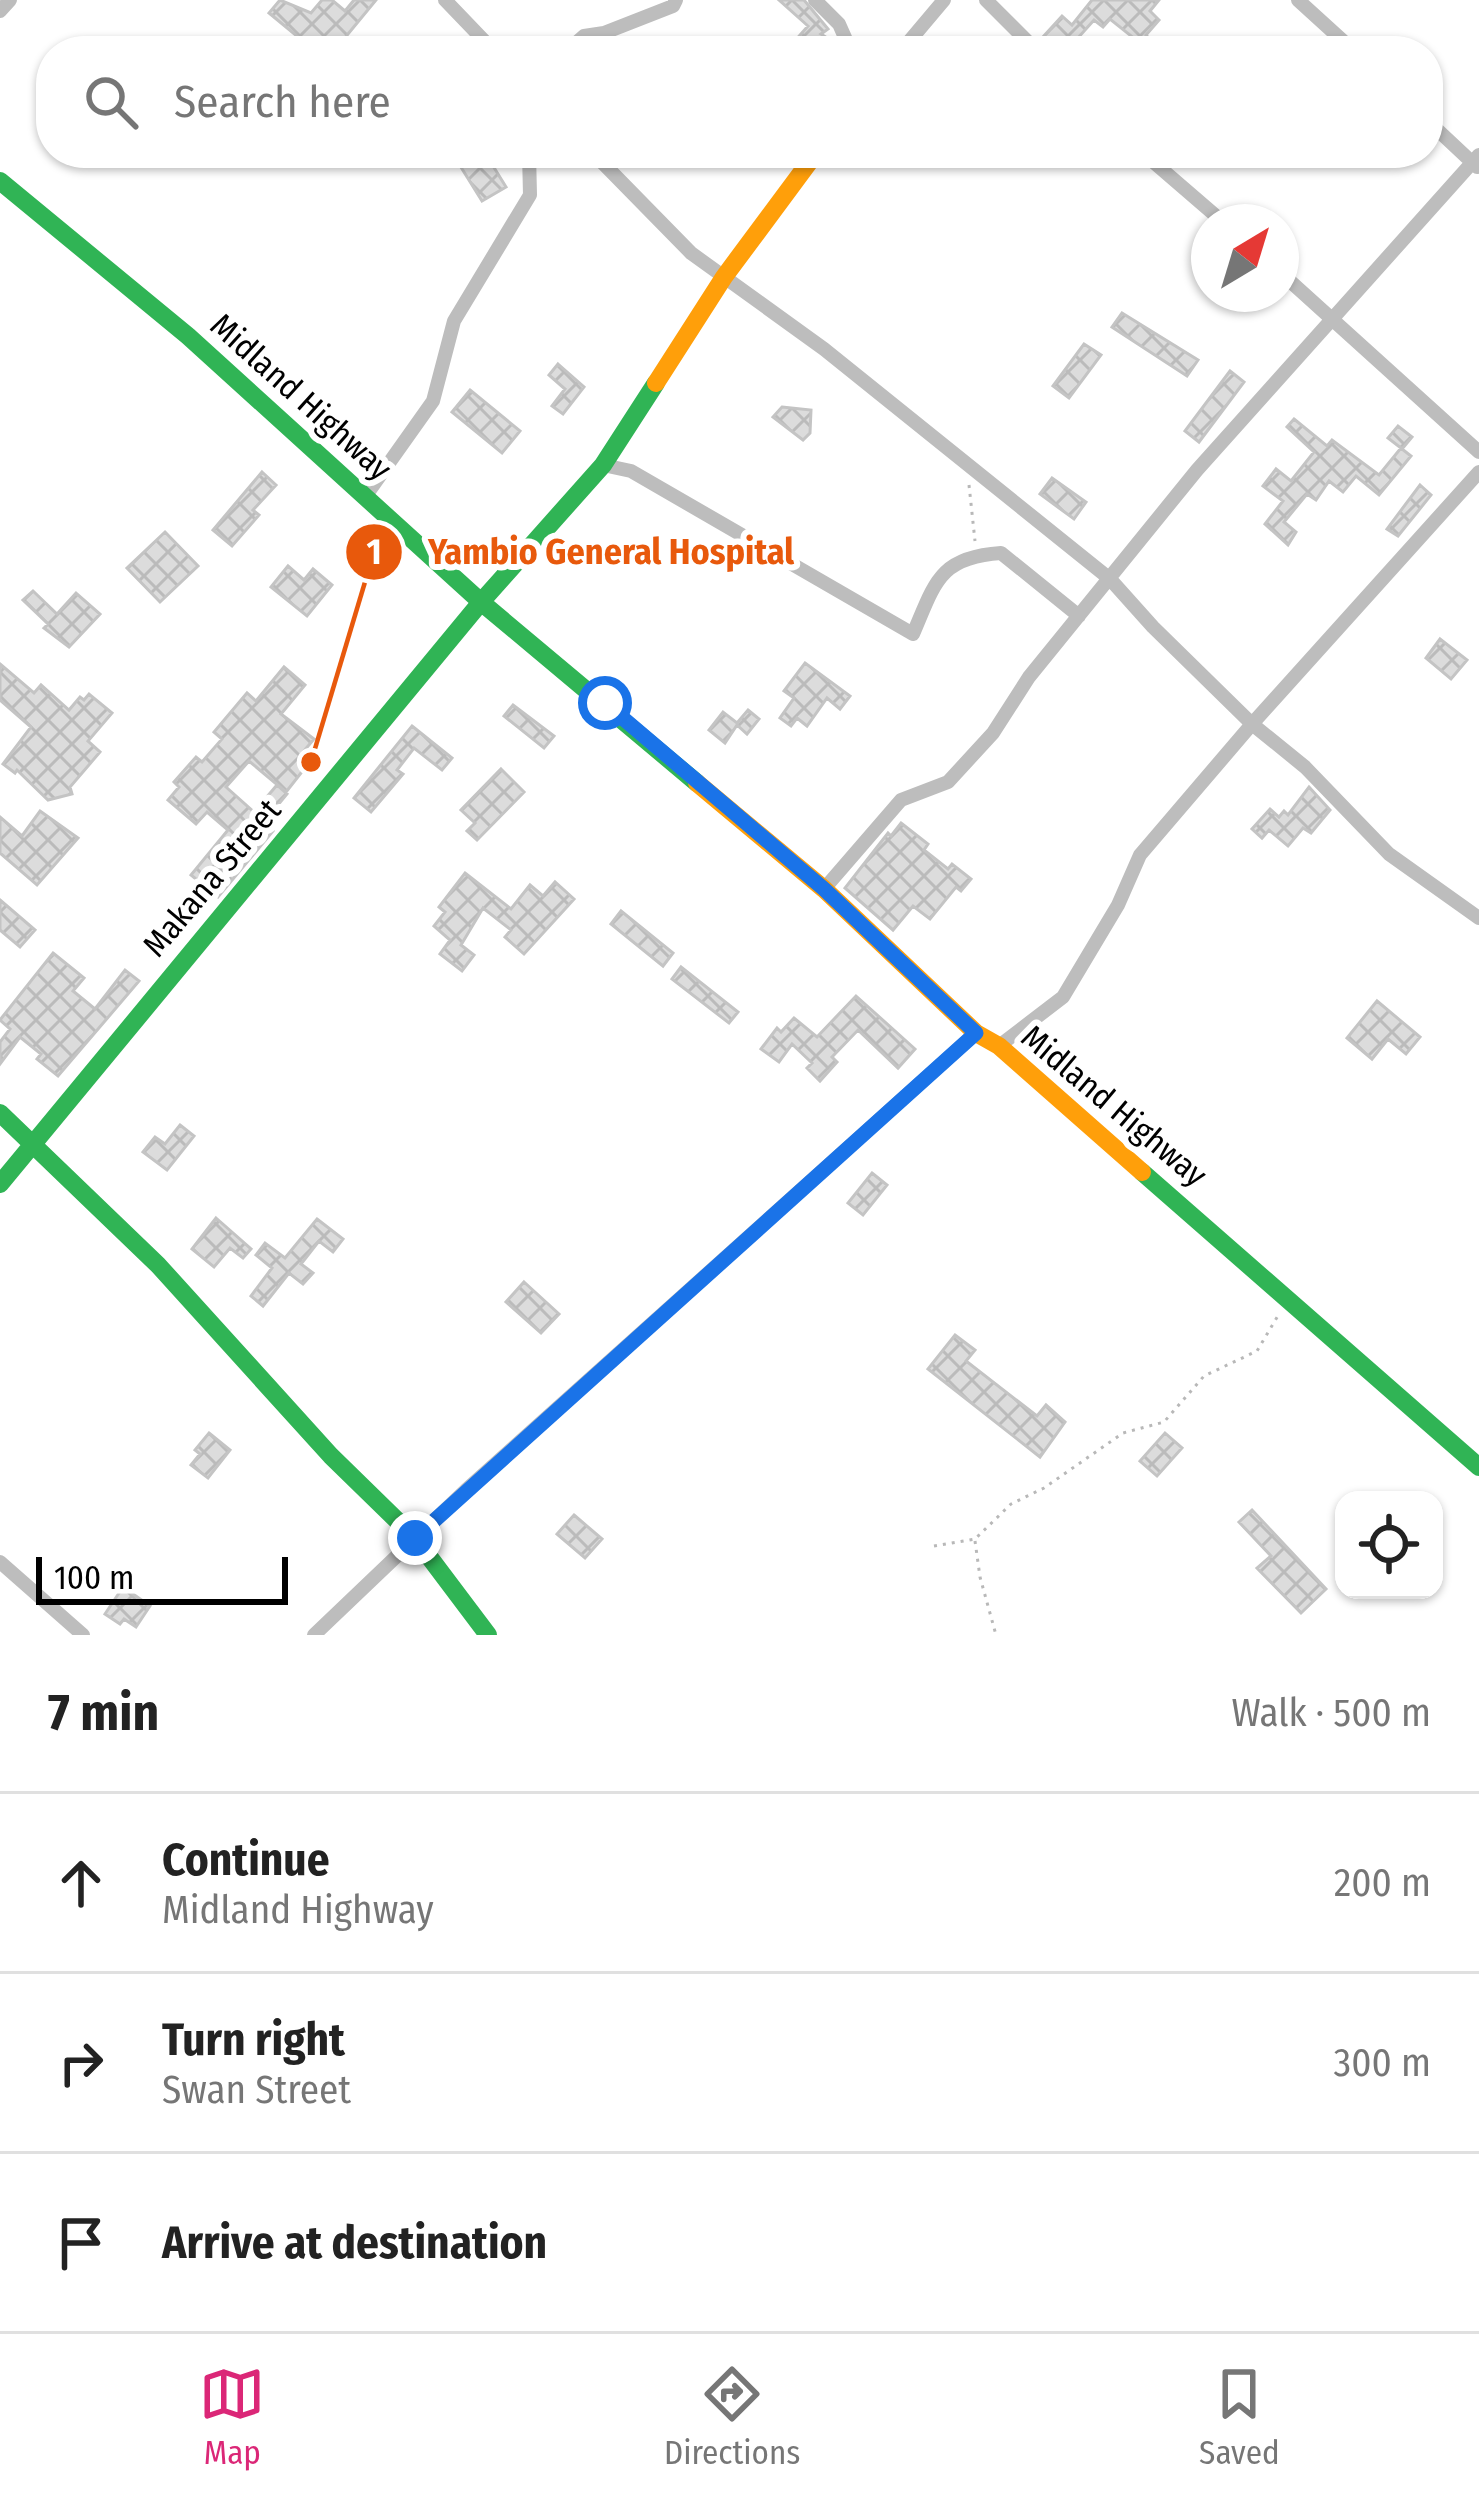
<!DOCTYPE html>
<html lang="en">
<head>
<meta charset="utf-8">
<style>
  body { margin:0; font-family:"Fira Sans Condensed",sans-serif; background:#f6f6f6; color:#222 }
  .controls { position:absolute; right:36px; bottom:36px; display:grid; overflow:hidden; border-radius:24px; box-shadow:0 3px 9px #0004 }
  .controls button { width:108px; height:108px; display:grid; place-items:center; padding:0; border:0; border-bottom:3px solid #e0e0e0; background:#fff; color:#222; font:60px sans-serif }
  .compass { position:absolute; left:1191px; top:204px; width:108px; height:108px; border-radius:50%; background:#fff; box-shadow:0 3px 9px #0004; rotate:38deg }
  .scale { position:absolute; left:36px; bottom:30px; width:252px; box-sizing:border-box; padding-left:12px; border:6px solid #000; border-top:0; font-size:33px; line-height:42px; white-space:nowrap; color:#000; -webkit-text-stroke:9px #fff; paint-order:stroke }
  .stop { position:absolute; width:36px; height:36px; margin:-27px; border:9px solid #1a73e8; border-radius:50%; background:#fff }
  .stop.end { background:#1a73e8; border-color:#fff; box-shadow:0 3px 12px #0008 }
  .list { margin:0; padding:0; list-style:none }
  h2 { display:flex; justify-content:space-between; align-items:center; height:156px; margin:0; padding:0 48px; font-size:51px }
  h2 small { font-size:39px; font-weight:400; color:#767676 }
  .list li { display:grid; grid-template-columns:78px 1fr auto; gap:36px; align-items:center; box-sizing:border-box; height:180px; padding:0 48px; border-top:3px solid #e0e0e0 }
  .list b { display:block; font-size:45px; white-space:nowrap }
  .list p { margin:0; font-size:39px; white-space:nowrap; color:#767676 }
  .list em { font-size:39px; font-style:normal; color:#767676 }
  .icon { flex:none; width:66px; height:66px; fill:none; stroke:currentColor; stroke-width:2; stroke-linecap:round; stroke-linejoin:round }
  .map { position:relative; flex:none; width:1479px; height:1635px; overflow:hidden }
  .search { position:absolute; background:#fff; box-shadow:0 3px 9px #0004; left:36px; right:36px; top:36px; height:132px; display:flex; align-items:center; gap:30px; box-sizing:border-box; padding:0 42px; border-radius:48px; color:#767676; font-size:45px }
  .sheet { height:696px; background:#fff }
  nav { display:flex; justify-content:space-around; align-items:center; box-sizing:border-box; height:168px; border-top:3px solid #e0e0e0; background:#fff; font-size:33px; color:#767676 }
  nav a { display:grid; justify-items:center; gap:6px }
  nav .on { color:#db2777 }
  .map>svg:first-child { display:block }
  .building { fill:url(#building-cross-hatch); stroke:#c4c4c4; stroke-width:3 }
  .lines { fill:none; stroke-linecap:round; stroke-linejoin:round }
  .path { stroke:#b8b8b8; stroke-width:3; stroke-dasharray:3 6; stroke-linecap:butt }
  .street { stroke:#bdbdbd; stroke-width:14 }
  .fast { stroke:#30b455; stroke-width:18 }
  .slow { stroke:#ff9f0a; stroke-width:18 }
  .route { stroke:#1a73e8; stroke-width:15 }
  .labels { text-anchor:middle; dominant-baseline:central; stroke-width:12; stroke-linejoin:round; paint-order:stroke }
  .street-label { font-size:33px; fill:#000; stroke:#fff }
  .leader { fill:none; stroke:#e8590c; stroke-width:4.5 }
  .callout-dot { fill:#e8590c; stroke:#fff; stroke-width:4.5 }
  .mark-label { font-size:36px; text-anchor:middle; font-weight:bold; fill:#fff }
  .callout-label { font-size:36px; text-anchor:middle; font-weight:bold; fill:#e8590c; stroke:#fff; stroke-width:12; stroke-linejoin:round; paint-order:stroke }
</style>
</head>
<body>
<div class="map">
<svg width="1479" height="1635" viewBox="0 0 1479 1635">
  <defs>
    <pattern id="building-cross-hatch" width="8" height="8" patternUnits="userSpaceOnUse" patternTransform="scale(3)"><rect width="8" height="8" fill="#dcdcdc"/><path d="M0 0l8 8M0 8l8-8" fill="none" stroke="#bbb"/></pattern>
  </defs>
  <rect width="100%" height="100%" fill="#fff"/>
  <path class="building" d="M280 0 311 13 322 0H332L345 11 354 0H376L334 51H315L269 13Z
    M779 0H804L828 29 821 34 835 43 839 51H786L808 26Z
    M1092 0H1159L1150 11 1159 20 1146 35 1160 51H1122L1135 39 1110 19 1103 27 1094 20 1076 40 1089 51H1051L1054 47 1043 37 1062 16 1072 25Z
    M477 153H485L506 187 482 201 459 164Z
    M1122 313 1198 360 1187 376 1112 327Z
    M1084 344 1101 355 1069 398 1053 386Z
    M558 364 584 387 563 414 552 406 565 389 549 375Z
    M1230 371 1244 382 1199 442 1185 431Z
    M470 390 520 431 502 453 452 412Z
    M782 407 811 410 810 433 803 440 773 417Z
    M1294 419 1327 446 1332 440 1379 475 1401 448 1388 438 1398 426 1412 437 1402 449 1411 456 1379 495 1356 476 1343 492 1329 481 1316 500 1307 494 1284 522 1296 532 1288 545 1265 524 1283 501 1263 486 1276 469 1291 481 1314 452 1287 427Z
    M262 472 276 485 253 510 259 515 232 546 213 530Z
    M1052 478 1086 502 1074 519 1040 494Z
    M1420 485 1431 495 1398 536 1387 529Z
    M165 532 198 566 160 602 127 568Z
    M288 566 304 580 313 569 332 585 307 616 271 587Z
    M33 591 57 614 76 593 100 614 69 647 44 628 48 624 23 600Z
    M1440 639 1467 660 1451 679 1426 658Z
    M805 663 850 696 840 709 827 698 807 726 797 718 791 726 780 718 794 698 784 691Z
    M0 664 34 693 41 685 69 710 80 697 84 700 89 694 112 713 88 741 100 752 70 787 72 794 48 800 17 770 15 773 3 764 31 727 0 700Z
    M284 667 305 685 281 714 314 739 303 752 312 759 286 792 249 761 226 787 254 812 277 785 287 794 263 823 273 831 218 897 191 875 228 830 207 812 196 824 168 800 179 787 174 782 196 757 202 762 222 739 214 732 247 693 256 701Z
    M513 705 554 736 544 748 504 716Z
    M748 710 759 719 747 734 737 725 725 743 709 730 723 712 737 723Z
    M412 726 452 758 442 770 414 748 397 770 403 774 371 812 354 798Z
    M501 769 524 792 477 840 467 831 475 823 461 810Z
    M1309 787 1330 810 1311 833 1303 828 1288 846 1269 830 1262 838 1252 829 1270 809 1279 817 1284 811 1288 815Z
    M40 811 78 838 37 885 0 853V817L22 836Z
    M901 823 928 844 924 850 948 869 952 864 971 879 961 891 956 887 930 919 913 906 893 930 845 888 888 833 891 836Z
    M465 873 511 909 530 885 543 896 555 882 574 899 524 954 505 937 511 930 483 908 461 945 474 955 462 971 440 954 450 940 434 926 445 912 439 907Z
    M0 900 35 930 20 947 0 930Z
    M621 911 673 953 663 966 611 924Z
    M53 953 84 978 73 991 95 1009 125 970 139 981 58 1076 37 1059 41 1054 20 1037 0 1064V1042L10 1029 0 1020Z
    M681 967 738 1012 729 1023 672 979Z
    M856 996 915 1049 898 1068 858 1030 832 1057 837 1062 820 1081 807 1068 812 1063 792 1044 779 1062 761 1049 777 1028 781 1032 794 1018 817 1037Z
    M1377 1001 1420 1037 1406 1054 1388 1039 1372 1059 1347 1038Z
    M180 1125 194 1136 167 1170 143 1152 155 1137 165 1144Z
    M872 1173 887 1185 863 1215 848 1203Z
    M216 1218 251 1249 243 1258 230 1248 214 1267 192 1249Z
    M317 1219 343 1239 333 1252 319 1241 301 1264 313 1273 303 1284 289 1273 263 1306 251 1296 272 1268 256 1255 265 1243 285 1258Z
    M524 1282 559 1314 541 1333 506 1302Z
    M955 1335 975 1350 966 1361 1037 1416 1046 1405 1065 1422 1040 1457 928 1369Z
    M209 1433 230 1450 208 1478 191 1465 200 1454 195 1450Z
    M1165 1433 1182 1448 1157 1476 1140 1461Z
    M1252 1510 1326 1589 1301 1613 1257 1568 1271 1556 1239 1522Z
    M574 1515 602 1539 585 1558 557 1534Z
    M123 1587 150 1606 136 1627 124 1619 120 1624 105 1614Z"/>
  <g class="lines">
    <path class="path" d="M969 485 975 541
      M975 1541 980 1577 996 1635
      M934 1546 975 1539 1011 1504 1044 1488 1123 1433 1164 1422 1204 1376 1257 1351 1279 1314"/>
    <path class="street" d="M445 0 494 51
      M815 0 839 24 851 51
      M986 0 1037 51
      M1298 0 1354 51
      M0 11 10 0
      M567 51 584 36 604 33 673 6 676 0
      M901 51 944 0
      M1428 121 1477 167
      M593 153 691 253 824 349 1110 579 1153 627 1252 724 1305 767 1389 854 1479 918
      M1143 153 1223 222
      M1281 273 1479 452
      M603 465 631 471 913 634C935 583 939 557 1001 553L1079 616
      M367 494 433 401 454 321 530 195 529 153
      M824 889 901 800 948 782 993 733 1029 677 1197 470 1479 155
      M999 1046 1063 997 1118 905 1140 855 1252 724 1479 472
      M0 1562 83 1635
      M314 1635 466 1490 976 1033"/>
    <path class="fast" d="M0 181 188 336 481 602 697 783
      M0 1113 158 1265 331 1456 415 1538 488 1635
      M1142 1172 1479 1467
      M0 1184 481 602 603 465 656 383"/>
    <path class="slow" d="M656 383 724 277 816 153
      M697 783 824 889 976 1033 999 1046 1142 1172"/>
  </g>
  <g class="lines">
    <path class="route" d="M415 1538 976 1033 824 889 605 703"/>
  </g>
  <g class="labels">
    <g class="street-label">
      <text transform="translate(301 397) rotate(42)">Midland Highway</text>
      <text transform="translate(212 878) rotate(-50)">Makana Street</text>
      <text transform="translate(1114 1106) rotate(40)">Midland Highway</text>
    </g>
  </g>
  <path class="leader" d="M311 762L374 552"/>
  <g class="callout-dot">
    <circle cx="311" cy="762" r="12"/>
    <circle cx="374" cy="552" r="30"/>
  </g>
  <g class="mark-label">
    <text x="374" y="564">1</text>
  </g>
  <g class="callout-label">
    <text x="611" y="564">Yambio General Hospital</text>
  </g>
</svg>
<div class="controls">
<button><svg class="icon" aria-label="locate" viewBox="0 0 24 24"><circle cx="12" cy="12" r="6"/><path d="M12 2v4M12 18v4M2 12h4M18 12h4"/></svg></button>
</div>
<svg class="compass" viewBox="-18 -18 36 36"><path d="M0-13l5 13h-10z" fill="#e53935"/><path d="M0 13l5-13h-10z" fill="#767676"/></svg>
<div class="scale">100 m</div>
<div class="stop" style="left:605px;top:703px"></div>
<div class="stop end" style="left:415px;top:1538px"></div>
<div class="search"><svg class="icon" aria-label="search" viewBox="0 0 24 24"><circle cx="10" cy="10" r="6"/><path d="M15 15l6 6"/></svg>Search here</div>
</div>
<section class="sheet">
<h2>7 min<small>Walk · 500 m</small></h2>
<ul class="list">
<li><svg class="icon" aria-label="ahead" viewBox="0 0 24 24"><path d="M12 20V5M6 11l6-6 6 6"/></svg><div><b>Continue</b><p>Midland Highway</p></div><em>200 m</em></li>
<li><svg class="icon" aria-label="right" viewBox="0 0 24 24"><path d="M7 20v-9h11M14 6l5 5-5 5"/></svg><div><b>Turn right</b><p>Swan Street</p></div><em>300 m</em></li>
<li><svg class="icon" aria-label="arrive" viewBox="0 0 24 24"><path d="M6 21V4h12l-3 4 3 4H6"/></svg><div><b>Arrive at destination</b></div></li>
</ul>
</section>
<nav>
<a class="on"><svg class="icon" aria-label="map" viewBox="0 0 24 24"><path d="M3 6l6-2 6 2 6-2v14l-6 2-6-2-6 2zM9 4v14M15 6v14"/></svg>Map</a>
<a><svg class="icon" aria-label="directions" viewBox="0 0 24 24"><path d="M12 3l9 9-9 9-9-9zM9 14v-3h6M13 9l2 2-2 2"/></svg>Directions</a>
<a><svg class="icon" aria-label="saved" viewBox="0 0 24 24"><path d="M7 4h10v16l-5-4-5 4z"/></svg>Saved</a>
</nav>
</body>
</html>
